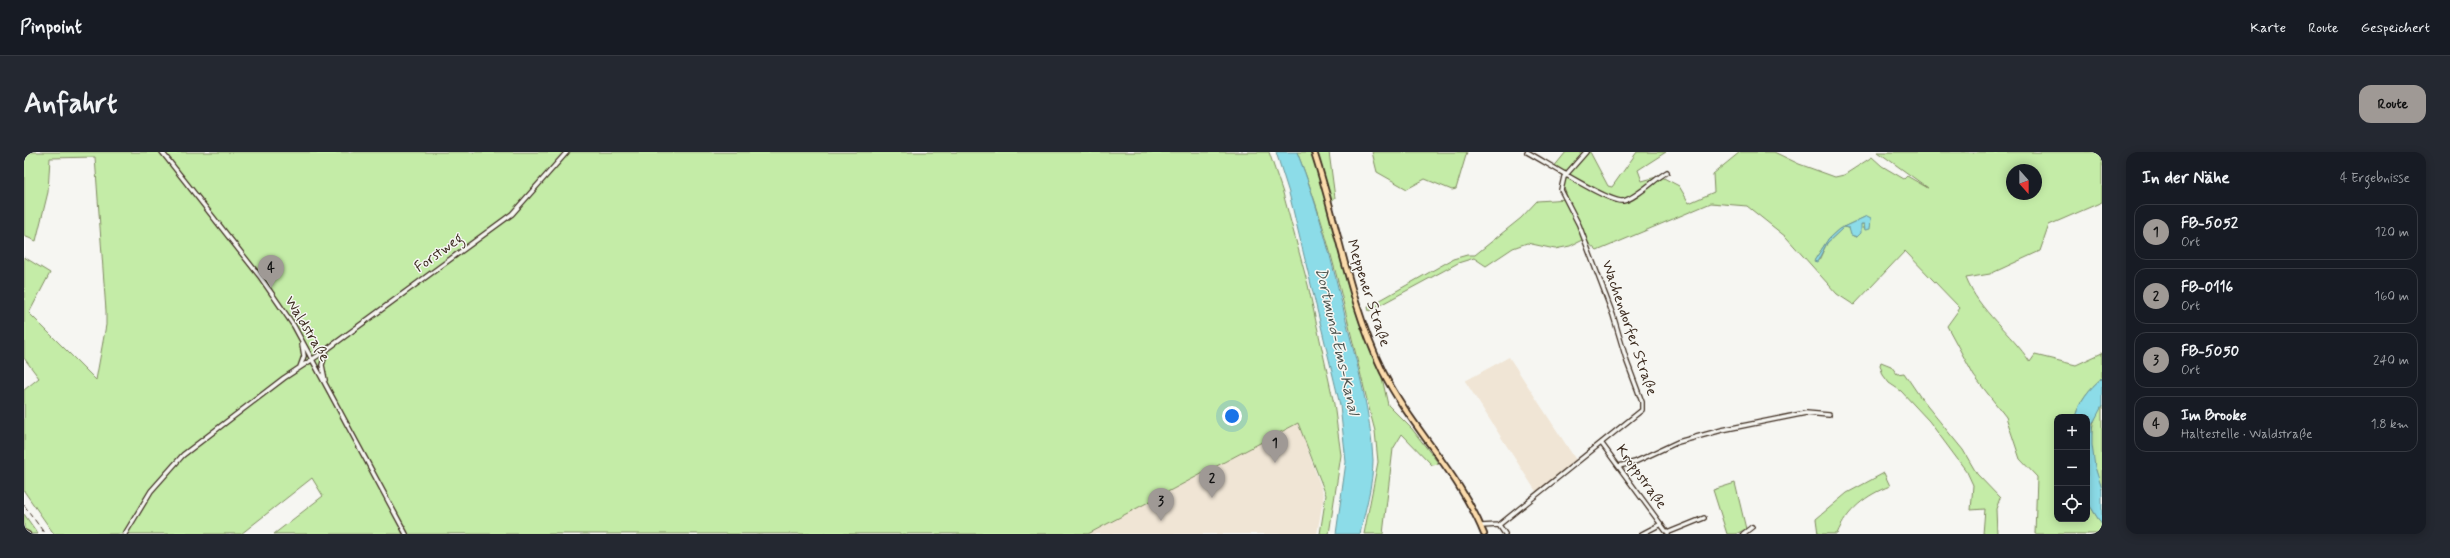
<!DOCTYPE html>
<html lang="de">
<head>
<meta charset="utf-8">
<style>
  body { margin:0; font-family:Mynerve,sans-serif; background:#242831; color:#f1f3f6 }
  .controls { position:absolute; right:12px; bottom:12px; display:grid; overflow:hidden; border-radius:8px; box-shadow:0 2px 10px #0003 }
  .controls button { width:36px; height:36px; display:grid; place-items:center; padding:0; border:0; border-bottom:1px solid #363941; background:#171b24; color:#f1f3f6; font:20px sans-serif }
  .compass { position:absolute; left:1982px; top:12px; width:36px; height:36px; border-radius:50%; background:#171b24; box-shadow:0 2px 10px #0003; rotate:159deg }
  .you { position:absolute; left:1208px; top:264px; width:14px; height:14px; margin:-10px; border:3px solid #fff; border-radius:50%; background:#1a73e8; box-shadow:0 0 0 6px #1a73e833 }
  .badge { display:grid; place-items:center; width:26px; height:26px; border-radius:50%; background:#9f9995; color:#111; font-size:13px; font-weight:700 }
  .pin { position:absolute; translate:-50% -33px; filter:drop-shadow(0 1px 2px #0008) }
  .pin::after { content:''; position:absolute; top:21px; width:14px; height:12px; background:inherit; clip-path:polygon(0 0,100% 0,50% 100%) }
  .list { margin:0; padding:0; list-style:none }
  h2 { display:flex; justify-content:space-between; align-items:center; height:52px; margin:0; padding:0 16px; font-size:17px }
  h2 small { font-size:13px; font-weight:400; color:#9ea1a6 }
  .list li { display:grid; grid-template-columns:26px 1fr auto; gap:12px; align-items:center; box-sizing:border-box; height:56px; margin:0 8px 8px; padding:0 8px; border:1px solid #363941; border-radius:12px }
  .list b { display:block; font-size:15px; white-space:nowrap }
  .list p { margin:0; font-size:13px; white-space:nowrap; color:#9ea1a6 }
  .list em { font-size:13px; font-style:normal; color:#9ea1a6 }
  .icon { flex:none; width:22px; height:22px; fill:none; stroke:currentColor; stroke-width:2; stroke-linecap:round; stroke-linejoin:round }
  .map { position:relative; flex:none; width:2078px; height:382px; overflow:hidden; border-radius:12px }
  header { display:flex; align-items:center; gap:24px; box-sizing:border-box; height:56px; padding:0 20px; background:#171b24; border-bottom:1px solid #363941 }
  header strong { font-size:19px }
  nav { display:flex; gap:22px; margin-inline-start:auto; font-size:14px }
  .intro { display:flex; align-items:center; justify-content:space-between; box-sizing:border-box; height:96px; padding:0 24px }
  h1 { margin:0; font-size:28px }
  .button { padding:10px 18px; border-radius:12px; background:#9f9995; color:#111; font-size:14px; font-weight:700 }
  main { display:flex; gap:24px; padding:0 24px }
  aside { flex:1; background:#171b24; border-radius:12px; box-shadow:0 2px 10px #0003 }
  .map>svg:first-child { display:block }
  .built { fill:#f0e5d5 }
  .green { fill:#c4eca7; stroke:#808b62; fill-rule:evenodd }
  .water { fill:#8cdce8; stroke:#6c9597 }
  .lines { fill:none; stroke-linecap:round; stroke-linejoin:round }
  .minor-casing { stroke:#3b2a1e; stroke-width:6 }
  .major-casing { stroke:#3b2a1e; stroke-width:8 }
  .minor { stroke:#f6f6f2; stroke-width:3.5 }
  .major { stroke:#fcdcac; stroke-width:4.5 }
  .rail { stroke:#3b2a1e; stroke-width:1; stroke-dasharray:6 3; stroke-linecap:butt }
  .labels { text-anchor:middle; dominant-baseline:central; stroke-width:3; stroke-linejoin:round; paint-order:stroke }
  .street-label { font-size:15px; fill:#3b2a1e; stroke:#f6f6f2 }
  .water-label { font-size:16px; font-style:italic; fill:#4f5650; stroke:#f6f6f2 }
</style>
</head>
<body>
<header>
<strong>Pinpoint</strong>
<nav><a>Karte</a><a>Route</a><a>Gespeichert</a></nav>
</header>
<div class="intro"><h1>Anfahrt</h1><a class="button">Route</a></div>
<main>
<div class="map">
<svg width="2078" height="382" viewBox="0 0 2078 382">
  <rect width="100%" height="100%" fill="#f6f6f2"/>
  <filter id="ink" filterUnits="userSpaceOnUse"><feTurbulence type="fractalNoise" baseFrequency=".025" numOctaves="2"/><feDisplacementMap in="SourceGraphic" scale="8" xChannelSelector="R" yChannelSelector="G"/><feConvolveMatrix kernelMatrix="1 2 1 2 8 2 1 2 1" color-interpolation-filters="sRGB"/></filter>
  <g filter="url(#ink)">
    <path class="built" d="M1485 205 1552 308 1513 341 1441 229Z
      M1274 271 1300 343 1293 382H1064Z"/>
    <path class="green" d="M0 0H1245L1259 41 1284 133 1310 252 1317 303 1305 382H1296L1302 343 1274 271 1064 382H250L299 344 288 326 217 382H30L0 339V238L15 226 0 206V105L26 121 5 161 72 228 82 173V159L71 5 26 6 24 40 12 89 0 84Z
      M1273 0H1305L1311 46 1303 52 1305 61 1325 135 1357 221 1364 253 1388 277 1415 312 1408 313 1378 282 1369 297 1359 382H1340L1354 310 1351 279C1326 186 1309 89 1273 0Z
      M1348 0H1443L1432 37 1428 38 1401 27 1383 37 1353 20Z
      M1542 0H1566L1584 34 1588 35 1613 0H1642L1614 18 1618 29 1636 24 1655 34 1665 51 1690 40 1689 22 1716 0H1750L1775 12 1811 25 1820 23 1848 5 1858 14 1880 27 1883 24 1904 36 1854 0H2078V50L2025 73 2016 99 1966 122 1942 126C1955 159 1987 181 2006 210L2011 203 2052 213 2078 201V226C2065 237 2056 248 2051 265H2033V367H2063V349L2078 373V382H2011L2013 325 1996 307 1982 265 1950 224 1923 174 1936 156 1881 99 1830 153 1813 142 1762 85 1723 54 1687 51 1573 99 1560 87 1546 94 1531 97 1503 91 1489 96 1462 114 1450 106 1434 111 1345 159 1344 155 1429 107 1443 103H1451L1497 66 1513 49 1544 47 1539 33 1541 27 1560 3 1538 24 1529 16ZM1988 18H2012V42H1988ZM1841 65 1846 70V75L1840 77V72H1837L1833 85 1829 84 1825 76 1820 75 1803 91 1795 108 1790 109 1805 86 1815 77Z
      M1857 210 1867 214 1873 222 1880 221 1899 249 1939 298 1953 322 1976 346 1972 357 1973 382H1959L1961 357 1947 358 1949 333 1943 320 1905 269 1877 239 1865 231 1859 223 1856 213Z
      M2078 254V337C2068 312 2060 277 2078 254Z
      M1860 321 1866 334C1842 343 1823 358 1813 382H1794L1792 367 1823 341Z
      M1711 331 1722 377 1712 382H1703L1689 338Z
      M0 362 14 382H0Z"/>
    <path class="water" d="M1252 0H1273C1295 55 1308 111 1322 168 1333 213 1347 261 1349 308 1349 333 1341 358 1336 382H1312L1322 310 1316 253 1265 41Z
      M1843 64 1847 66 1846 77 1841 78 1840 72H1837V81L1833 85 1827 83 1825 76 1820 75 1803 91 1793 110 1790 109 1805 86 1815 77Z
      M2078 226V254L2068 273V293L2071 315 2078 337V373L2063 349V265H2051C2056 248 2065 237 2078 226Z"/>
    <g class="lines">
      <defs>
        <path id="minor" d="M138 0 237 126 270 174 382 382
          M1503 0C1520 9 1585 51 1599 49 1611 47 1631 27 1643 20
          M276 215 280 204 278 192
          M301 228 298 213 302 200
          M1578 292 1644 382
          M1595 314 1611 310 1654 290 1698 278 1782 261 1805 263
          M1475 373 1618 258V250L1603 210 1589 163 1555 73 1537 38 1540 25 1562 0
          M1457 374 1475 373 1481 382
          M0 380 4 382
          M1643 381 1680 366
          M101 382 127 339 159 303 260 226 298 201 488 62 543 0
          M1618 382 1637 372
          M1719 382 1728 375"/>
        <path id="major" d="M1290 0C1314 73 1325 150 1359 220 1388 277 1436 322 1460 382"/>
      </defs>
      <use href="#minor" class="minor-casing"/>
      <use href="#major" class="major-casing"/>
      <use href="#minor" class="minor"/>
      <use href="#major" class="major"/>
      <path class="rail" d="M0 353 21 382"/>
    </g>
  </g>
  <g class="labels">
    <g class="street-label">
      <text transform="translate(415 101) rotate(-36)">Forstweg</text>
      <text transform="translate(1344 141) rotate(72)">Meppener Straße</text>
      <text transform="translate(1605 176) rotate(71)">Wachendorfer Straße</text>
      <text transform="translate(283 177) rotate(59)">Waldstraße</text>
      <text transform="translate(1617 325) rotate(54)">Kroppstraße</text>
    </g>
    <g class="water-label">
      <text transform="translate(1313 189) rotate(77)">Dortmund-Ems-Kanal</text>
    </g>
  </g>
</svg>
<div class="controls">
<button>+</button>
<button>−</button>
<button><svg class="icon" aria-label="locate" viewBox="0 0 24 24"><circle cx="12" cy="12" r="6"/><path d="M12 2v4M12 18v4M2 12h4M18 12h4"/></svg></button>
</div>
<svg class="compass" viewBox="-18 -18 36 36"><path d="M0-13l5 13h-10z" fill="#e53935"/><path d="M0 13l5-13h-10z" fill="#9ea1a6"/></svg>
<div class="you"></div>
<div class="pin badge" style="left:1251px;top:311px">1</div>
<div class="pin badge" style="left:1188px;top:346px">2</div>
<div class="pin badge" style="left:1137px;top:369px">3</div>
<div class="pin badge" style="left:247px;top:136px">4</div>
</div>
<aside>
<h2>In der Nähe<small>4 Ergebnisse</small></h2>
<ul class="list">
<li><span class="badge">1</span><div><b>FB-5052</b><p>Ort</p></div><em>120 m</em></li>
<li><span class="badge">2</span><div><b>FB-0116</b><p>Ort</p></div><em>160 m</em></li>
<li><span class="badge">3</span><div><b>FB-5050</b><p>Ort</p></div><em>240 m</em></li>
<li><span class="badge">4</span><div><b>Im Brooke</b><p>Haltestelle · Waldstraße</p></div><em>1.8 km</em></li>
</ul>
</aside>
</main>
</body>
</html>
